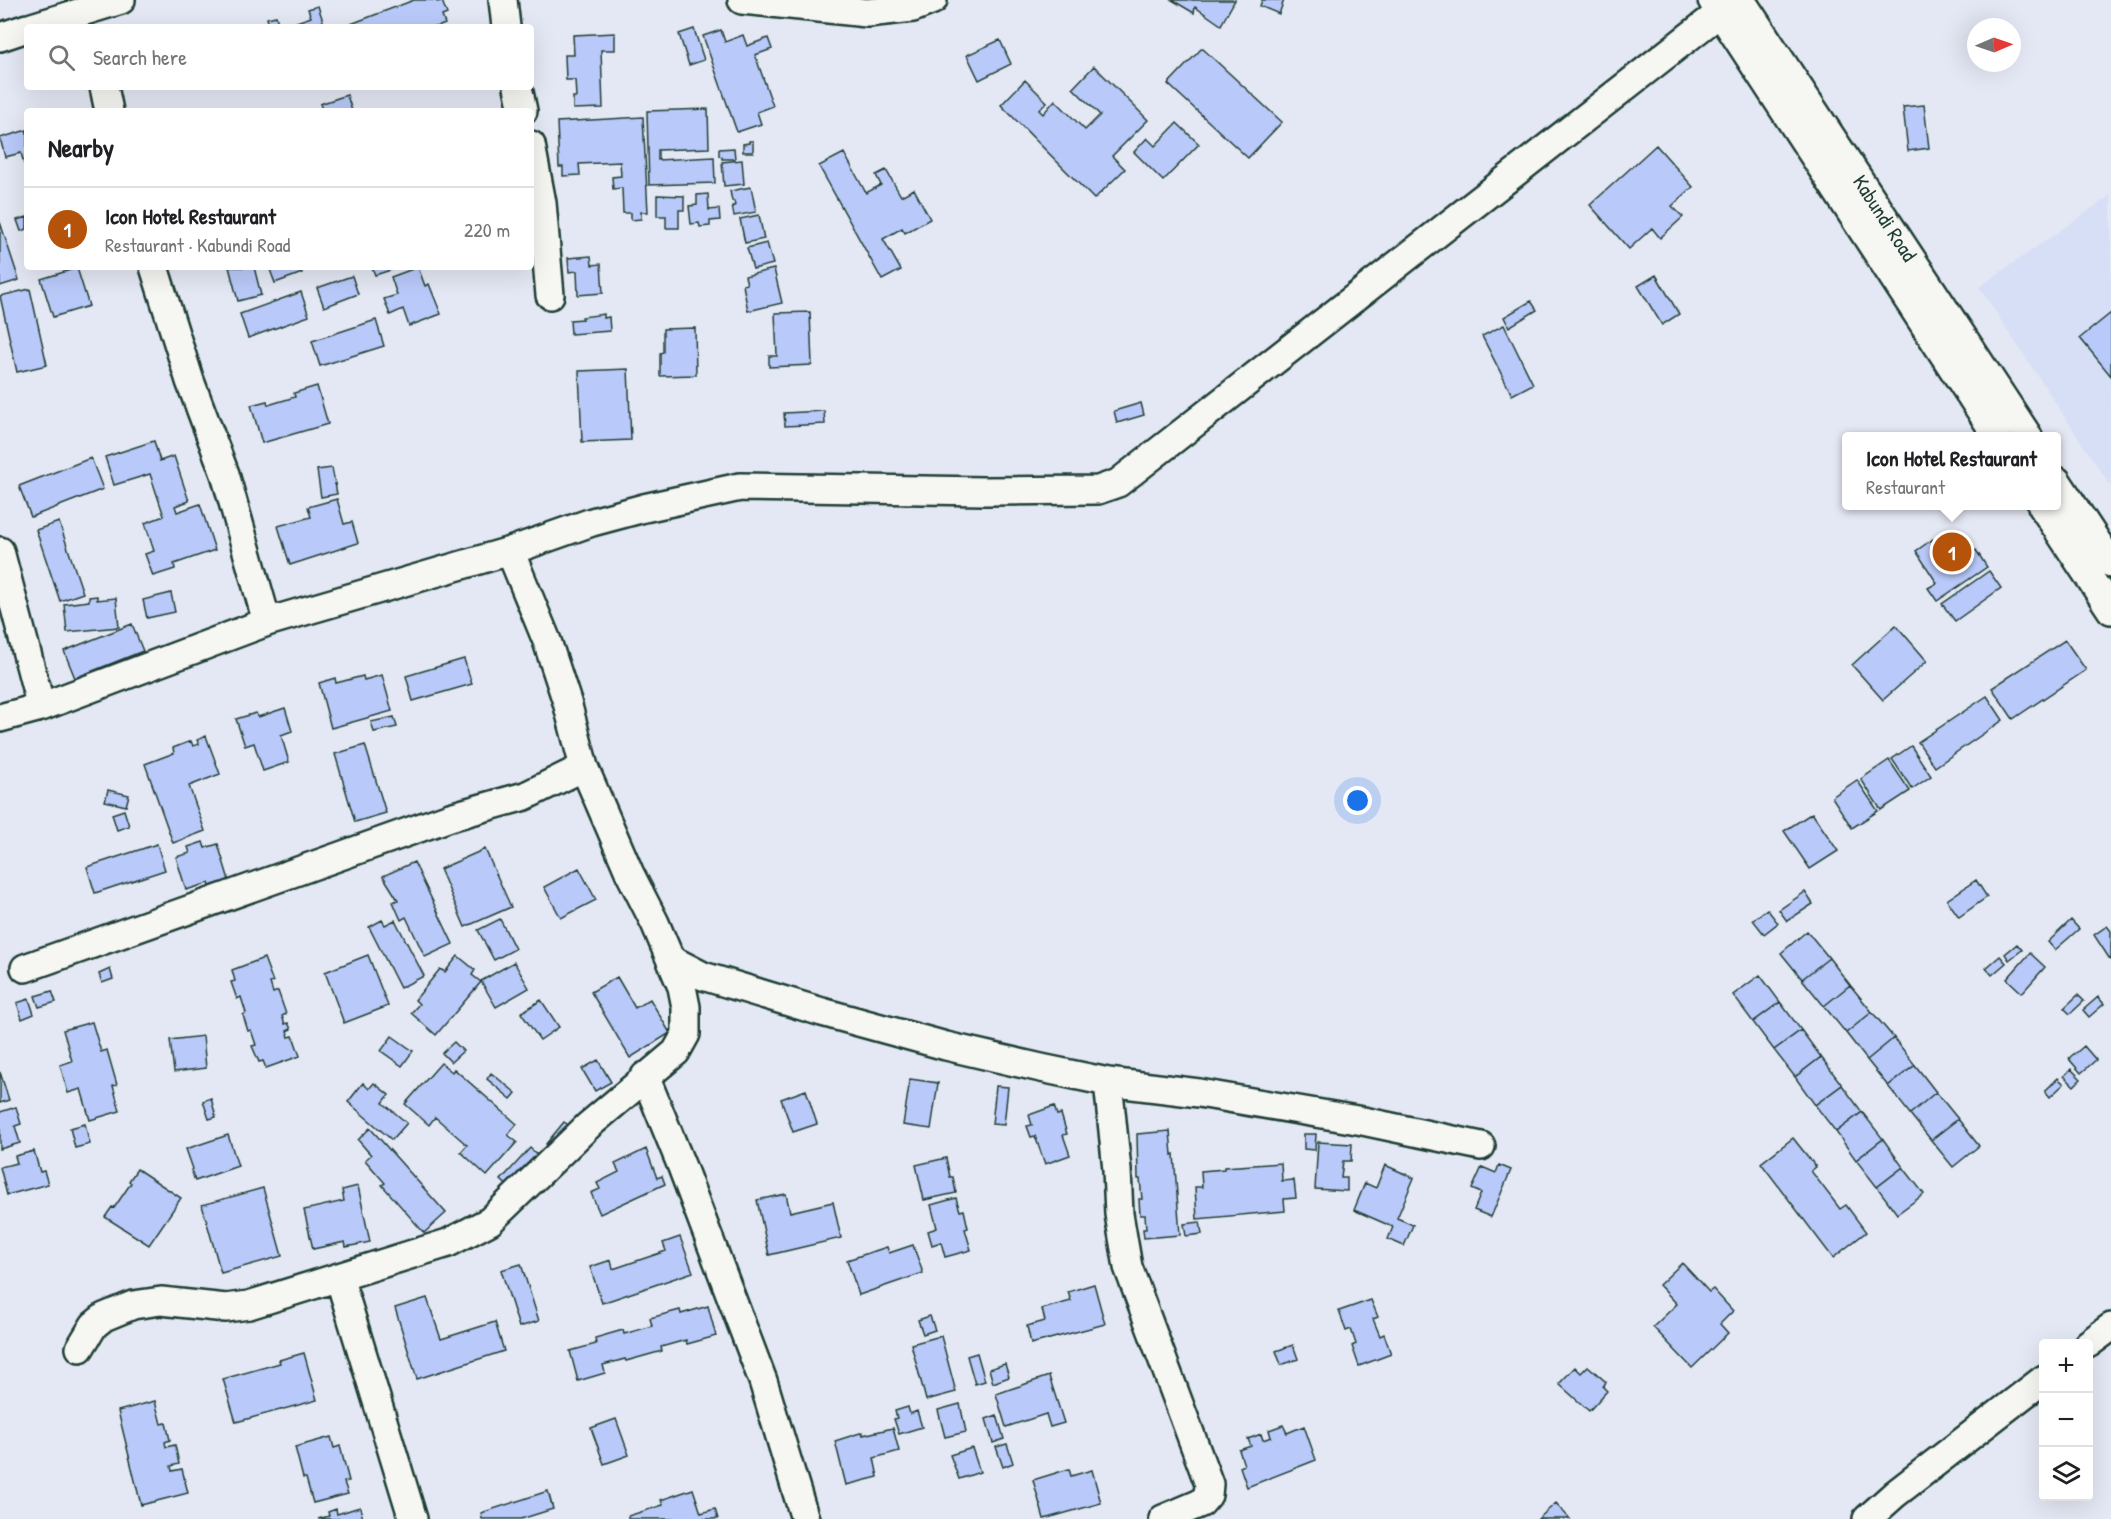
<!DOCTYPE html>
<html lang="en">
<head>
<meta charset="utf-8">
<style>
  body { margin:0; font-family:"Patrick Hand",sans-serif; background:#f6f6f6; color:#202124 }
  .controls { position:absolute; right:18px; bottom:18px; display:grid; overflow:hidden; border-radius:6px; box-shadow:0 6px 24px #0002 }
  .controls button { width:54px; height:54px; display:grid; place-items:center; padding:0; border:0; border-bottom:2px solid #e0e0e0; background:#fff; color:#202124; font:30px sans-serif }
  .compass { position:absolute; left:1967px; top:18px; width:54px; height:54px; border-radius:50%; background:#fff; box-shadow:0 6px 24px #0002; rotate:88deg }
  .you { position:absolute; left:1358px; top:801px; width:21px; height:21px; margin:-15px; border:4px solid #fff; border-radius:50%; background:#1a73e8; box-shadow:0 0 0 9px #1a73e833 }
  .badge { display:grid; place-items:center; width:39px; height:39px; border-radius:50%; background:#b45309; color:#fff; font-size:20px; font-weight:700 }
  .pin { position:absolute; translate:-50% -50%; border:3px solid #fff; box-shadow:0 2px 6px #0006 }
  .popup { position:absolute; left:1842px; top:432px; width:219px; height:78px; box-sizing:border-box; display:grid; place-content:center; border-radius:6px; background:#fff; filter:drop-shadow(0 2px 4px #0005); font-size:20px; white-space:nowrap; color:#757577 }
  .popup b { font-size:22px; color:#202124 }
  .popup::after { content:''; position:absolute; left:50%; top:100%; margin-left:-12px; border:12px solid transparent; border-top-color:#fff }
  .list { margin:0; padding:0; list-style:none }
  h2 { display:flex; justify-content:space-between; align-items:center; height:78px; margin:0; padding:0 24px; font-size:26px }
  h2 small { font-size:20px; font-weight:400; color:#757577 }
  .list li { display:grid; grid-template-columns:39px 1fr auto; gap:18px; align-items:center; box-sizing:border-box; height:84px; padding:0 24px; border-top:2px solid #e0e0e0 }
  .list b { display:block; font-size:22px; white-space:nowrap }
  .list p { margin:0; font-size:20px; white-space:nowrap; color:#757577 }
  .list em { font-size:20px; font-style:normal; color:#757577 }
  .icon { flex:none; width:33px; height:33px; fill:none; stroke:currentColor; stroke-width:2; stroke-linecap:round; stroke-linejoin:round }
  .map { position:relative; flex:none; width:2111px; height:1519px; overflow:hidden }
  .search { position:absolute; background:#fff; box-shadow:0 6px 24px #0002; left:24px; top:24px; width:510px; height:66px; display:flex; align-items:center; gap:15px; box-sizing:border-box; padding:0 21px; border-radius:6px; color:#757577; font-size:22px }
  .panel { position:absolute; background:#fff; box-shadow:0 6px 24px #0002; left:24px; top:108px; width:510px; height:162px; border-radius:6px }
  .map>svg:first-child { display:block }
  .built { fill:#d7dff6 }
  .building { fill:#b9c9f9; stroke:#1f3d34; stroke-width:1.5 }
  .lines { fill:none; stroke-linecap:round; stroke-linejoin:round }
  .minor-casing { stroke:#1f3d34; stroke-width:32 }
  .minor { stroke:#f6f6f2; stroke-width:27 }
  .labels { text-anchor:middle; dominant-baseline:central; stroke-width:4.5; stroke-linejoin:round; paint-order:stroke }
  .street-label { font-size:21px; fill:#1f3d34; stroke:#f6f6f2 }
</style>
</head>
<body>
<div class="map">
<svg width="2111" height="1519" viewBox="0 0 2111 1519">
  <rect width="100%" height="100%" fill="#e4e8f4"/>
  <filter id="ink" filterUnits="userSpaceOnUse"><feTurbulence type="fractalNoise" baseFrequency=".0167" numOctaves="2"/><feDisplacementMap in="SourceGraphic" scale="12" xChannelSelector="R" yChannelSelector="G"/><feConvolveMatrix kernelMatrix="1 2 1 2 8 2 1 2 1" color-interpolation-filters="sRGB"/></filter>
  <g filter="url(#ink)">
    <path class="built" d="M2111 195V487L1979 287Z"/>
    <path class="building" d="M414 0H436L437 2 442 1 447 14 442 16 445 24 437 27H343Z
      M1172 0H1235L1221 25 1195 7 1194 13Z
      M1262 0H1284L1279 14 1260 6Z
      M318 6 325 27H289L288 25 311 17 308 9Z
      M276 16 279 27H269L267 18Z
      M694 29 704 60 689 65 679 34Z
      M721 30 725 42 743 35 747 46 768 38 772 49 755 55 773 106 757 112 761 124 737 132 703 36Z
      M615 33V50H601L603 108 573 109V97H576L575 80H566L565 55H574L573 35Z
      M1000 40 1011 64 979 80 967 55Z
      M1202 48 1282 122 1248 158 1168 84Z
      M1094 66 1148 120 1112 156 1125 169 1094 199 1001 105 1025 80 1047 102 1039 110 1043 114 1055 100 1085 130 1100 115 1073 88Z
      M347 95 352 111H323L320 104Z
      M1924 105 1929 148 1908 151 1903 107Z
      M708 109 709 148 658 150V160L714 157 715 183 649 185 647 111Z
      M643 117 648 212H641V219L631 220V213H623L622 188 613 189 612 177 621 176 620 162 579 164 580 175 563 176V167H559L557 122Z
      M1177 123 1199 144 1163 181 1134 152 1147 138 1155 146Z
      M27 130V174L21 153 5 157 0 138Z
      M749 141H753V152H743V144L749 143Z
      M1656 145 1693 187 1672 206 1683 217 1660 238 1652 228 1629 249 1590 205Z
      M734 148 735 159H722V157L719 156V149Z
      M844 153 866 193 881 185 876 175 886 170 901 196 914 189 930 219 905 233 902 228 883 239 901 270 882 280 819 166Z
      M742 160 744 184 724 186 722 162Z
      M751 187 756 212 734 216 732 206H735L734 201H732L730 191Z
      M708 194 709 210 719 209 720 220 710 221V226L700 227 699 223 691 224 689 206 697 205V195Z
      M657 195 684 196V210H679V228H666V216H657Z
      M759 215 764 239 745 243 740 219Z
      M27 217V229L21 231 17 220Z
      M0 222 19 280 0 286Z
      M767 243 773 264 753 269 747 248Z
      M591 256 592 265 601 264 603 293 578 295 577 271 569 272 568 258Z
      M229 267H254L261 295 238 301Z
      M269 267H300L302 273 275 283Z
      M372 267H400L375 275Z
      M418 267 425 286 429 284 441 314 409 326 403 309 390 315 384 299 397 295 391 277Z
      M77 268 89 306 53 317 41 279Z
      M774 269 782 303 748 311 743 285 747 284 745 276Z
      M1656 275 1679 314 1662 325 1638 286Z
      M352 276 358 294 324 307 317 288Z
      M30 289 47 365 17 372 0 296Z
      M301 292 309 316 248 338 240 314Z
      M1531 301 1537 310 1509 327 1504 317Z
      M810 312 812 365 769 367V356H777L775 313Z
      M2111 313V376L2080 338Z
      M604 314V318L609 317 610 331 571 334 570 320 583 319 582 317Z
      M376 320 384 346 320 366 312 341Z
      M1504 325 1533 384 1512 395 1482 336Z
      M695 328 696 375 660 376V353L663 352V329Z
      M628 369 631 440 582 442 579 371Z
      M317 386 328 424 262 443 251 405 267 401 268 405 295 397 294 393Z
      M1141 403 1144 415 1117 423 1114 411Z
      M824 411 825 424 785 426 784 413Z
      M154 441 160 461 174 456 189 501 175 506 177 512 200 504 215 550 174 564 175 569 153 576 145 554 154 551 145 523 164 516 150 474 114 485 105 457Z
      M91 458 103 489 31 517 19 486Z
      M332 468 337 494 321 497 317 470Z
      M337 499 344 524 352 522 358 543 290 565 278 526 311 517 308 507Z
      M59 522 83 593 60 601 36 530Z
      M1951 535 1966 557 1976 550 1987 567 1937 601 1928 588 1937 583 1916 551 1933 539 1937 545Z
      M1989 571 2001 588 1955 621 1942 604Z
      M171 593 175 612 147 618 143 600Z
      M97 596V600L116 598 119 627 67 632 64 604 89 601V597Z
      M132 624 143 651 75 678 64 651Z
      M1896 625 1927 661 1883 700 1852 665Z
      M2065 640 2086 670 2013 719 1992 688Z
      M464 659 472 684 413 701 406 676Z
      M382 675 392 711 331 728 319 683 335 678 336 683 363 676 364 680Z
      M1987 696 2003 720 1935 767 1918 742Z
      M285 708 292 731 281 735 289 762 263 771 254 743 245 746 236 719 256 713 258 717Z
      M394 717 397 727 374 732 371 722Z
      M206 736 220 774 189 786 205 831 173 843 145 764 174 753 173 748 191 741 193 746 199 744 197 740Z
      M365 745 386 813 355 822 335 754Z
      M1911 746 1931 776 1912 789 1892 759Z
      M1889 760 1910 791 1881 810 1861 779Z
      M1857 780 1878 811 1852 828 1832 797Z
      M108 790 129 795 126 806 105 801Z
      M124 810 129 826 117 830 112 814Z
      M1812 813 1838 851 1810 869 1784 831Z
      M203 842 205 848 218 844 229 880 210 886 209 883 186 890 176 857 190 853 188 847Z
      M157 844 165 870 95 893 87 867Z
      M485 849 511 907 465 927 440 869Z
      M414 862 453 944 425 957 406 917 401 920 393 902 398 900 383 876Z
      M579 868 596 900 561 918 544 887Z
      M1976 880 1987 897 1959 917 1947 900Z
      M1805 892 1813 904 1787 921 1779 910Z
      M1767 909 1778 923 1764 934 1753 920Z
      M500 919 515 949 494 960 478 930Z
      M382 920 385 925 395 920 424 976 400 988 369 927Z
      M2071 920 2079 929 2055 950 2048 942Z
      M2107 926 2111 931V961L2094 935Z
      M1807 931 1829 958 1802 979 1781 953Z
      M2017 944 2022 950 2009 960 2005 954Z
      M2030 953 2045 967 2022 993 2007 979Z
      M368 955 388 1006 344 1023 325 972Z
      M458 956 475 970 472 975 481 982 436 1035 411 1013 419 1004 415 1000 440 969 445 972Z
      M2000 956 2006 963 1992 975 1986 968Z
      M264 958 273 982 270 983 273 993 278 991 286 1014 282 1016 285 1024 288 1023 291 1029 287 1031 289 1037 293 1036 300 1056 266 1068 263 1061 259 1062 252 1046 256 1045 251 1030 248 1031 243 1015 246 1013 241 997 237 999 231 982 235 981 232 970Z
      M1829 958 1850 985 1824 1006 1802 979Z
      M514 962 529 988 496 1007 481 981Z
      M110 969 113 979 102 983 99 974Z
      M1760 975 1780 1002 1753 1022 1733 995Z
      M617 977 635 1008 650 999 670 1033 630 1058 591 992Z
      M1850 985 1872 1012 1846 1033 1824 1006Z
      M52 991 56 1002 39 1007 35 996Z
      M2078 995 2084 1001 2070 1014 2064 1008Z
      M2098 997 2104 1004 2089 1017 2083 1010Z
      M29 999 34 1014 22 1019 17 1003Z
      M541 1000 559 1027 540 1040 521 1013Z
      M1780 1002 1801 1030 1774 1050 1753 1022Z
      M1872 1012 1894 1038 1867 1060 1846 1033Z
      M92 1022 101 1052 107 1050 117 1085 113 1086 120 1111 90 1120 81 1089 68 1093 60 1065 72 1061 63 1030Z
      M1801 1030 1821 1057 1795 1077 1774 1050Z
      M203 1036 206 1068 174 1072 170 1040Z
      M392 1036 413 1051 402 1066 381 1051Z
      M1894 1038 1915 1065 1888 1086 1867 1060Z
      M454 1042 463 1051 451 1062 442 1053Z
      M2084 1046 2096 1060 2081 1073 2069 1059Z
      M1821 1057 1842 1085 1815 1105 1795 1077Z
      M598 1060 611 1082 595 1091 582 1069Z
      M441 1063 452 1072 454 1069 517 1124 508 1135 517 1142 487 1176 461 1152 467 1145 435 1117 429 1125 405 1104Z
      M1915 1065 1936 1092 1910 1114 1888 1086Z
      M2071 1069 2081 1079 2074 1086 2064 1076Z
      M0 1072 9 1100 0 1103Z
      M491 1073 516 1093 511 1099 487 1079Z
      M2058 1078 2064 1084 2050 1097 2045 1091Z
      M910 1079 938 1083 931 1129 903 1125Z
      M363 1083 369 1089 374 1083 389 1095 383 1103 407 1123 392 1140 348 1102Z
      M1842 1085 1862 1112 1836 1132 1815 1105Z
      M996 1086 1008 1087 1004 1125 992 1124Z
      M806 1090 817 1124 793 1132 781 1099Z
      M1936 1092 1958 1119 1931 1140 1910 1114Z
      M211 1098 216 1117 209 1119 203 1101Z
      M1054 1106 1057 1115 1061 1114 1067 1134 1063 1135 1070 1155 1045 1164 1035 1136 1031 1137 1027 1126 1032 1125 1029 1115Z
      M16 1107 21 1124 15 1126 20 1143 0 1149V1112Z
      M1862 1112 1883 1139 1856 1160 1836 1132Z
      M1958 1119 1979 1146 1953 1167 1931 1140Z
      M564 1122 574 1129 556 1152 546 1144Z
      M85 1124 90 1144 75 1148 70 1128Z
      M370 1128 446 1213 424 1233 382 1185 385 1183 365 1160 371 1155 358 1140Z
      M1170 1131 1172 1155 1174 1154 1180 1235 1144 1238 1143 1229H1146L1145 1215H1140L1139 1199H1142L1140 1179H1138L1137 1134Z
      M1304 1134H1316L1315 1150 1304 1149Z
      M228 1135 238 1166 195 1181 191 1170 193 1169 186 1149Z
      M1793 1138 1816 1167 1811 1171 1840 1209 1846 1205 1866 1232 1833 1258 1761 1163Z
      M1883 1139 1903 1167 1877 1187 1856 1160Z
      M1318 1142 1352 1144 1351 1161H1343L1341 1178H1347V1191L1315 1189Z
      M530 1148 543 1160 514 1192 501 1180Z
      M646 1149 657 1178 662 1176 665 1184 600 1214 591 1193 600 1189 597 1183 619 1172 615 1164Z
      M34 1151 40 1172 44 1171 48 1184 7 1195 0 1167 17 1163 15 1156Z
      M946 1158 950 1177H953L956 1193 924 1200 916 1165Z
      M1281 1163 1282 1181 1294 1180 1296 1198 1284 1199 1285 1211 1197 1219 1195 1187H1202L1201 1171 1224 1169V1167Z
      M1385 1165 1414 1178 1397 1218 1413 1225 1404 1246 1388 1239 1393 1227 1354 1210 1365 1183 1376 1188Z
      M1499 1165 1511 1170 1491 1217 1474 1210 1481 1193 1472 1189 1482 1167 1496 1173Z
      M1903 1167 1924 1194 1897 1214 1877 1187Z
      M137 1169 181 1198 149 1245 105 1217 112 1207 114 1208 131 1183 129 1181Z
      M358 1186 370 1242 346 1247 345 1242 313 1249 304 1210 344 1201 342 1190Z
      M263 1188 282 1256 221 1273 202 1205Z
      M786 1194 790 1212 833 1202 841 1238 769 1255 757 1200Z
      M956 1198 960 1211 964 1210 968 1228 965 1229 971 1250 945 1257 941 1242 932 1245 928 1231 937 1228 931 1205Z
      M1200 1222 1202 1234 1186 1236 1184 1224Z
      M680 1237 693 1272 602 1303 590 1267 611 1260 613 1269 666 1251 663 1243Z
      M913 1245 923 1273 859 1295 847 1260 887 1247 889 1253Z
      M1682 1263 1709 1292 1713 1289 1733 1311 1720 1324 1728 1333 1692 1368 1653 1327 1677 1304 1659 1285Z
      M521 1264 539 1321 519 1327 501 1270Z
      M1094 1284 1105 1324 1031 1344 1027 1326 1045 1321 1042 1309 1071 1301 1068 1292Z
      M427 1298 441 1339 495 1322 504 1351 417 1379 395 1308Z
      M1371 1300 1378 1317 1373 1319 1380 1336 1384 1334 1391 1354 1359 1366 1352 1346 1356 1344 1351 1329 1346 1331 1339 1311Z
      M708 1306 716 1336 687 1344 686 1340 661 1347 662 1351 626 1361 625 1359 603 1365 605 1373 578 1381 570 1351 596 1344 595 1338 623 1330 624 1334 652 1326 650 1318 680 1310 681 1314Z
      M930 1316 935 1330 923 1334 918 1320Z
      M941 1336 956 1392 926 1400 911 1344Z
      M1293 1345 1298 1359 1281 1365 1276 1351Z
      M304 1353 317 1400 236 1422 223 1379 280 1363 279 1360Z
      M977 1353 985 1381 975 1384 967 1356Z
      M1005 1364 1009 1377 993 1383 989 1369Z
      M1588 1366 1606 1382 1603 1387 1607 1391 1589 1411 1559 1384 1575 1367 1581 1373Z
      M1049 1376 1064 1423 1050 1427 1046 1414 1006 1427 996 1394Z
      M155 1401 161 1424 166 1423 170 1440 165 1442 166 1447 175 1445 179 1464 171 1466 172 1471 182 1469 188 1493 141 1505 118 1411Z
      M960 1404 966 1432 945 1437 938 1410Z
      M908 1407 910 1414 917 1411 922 1427 899 1434 894 1419 897 1418 895 1411Z
      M997 1415 1004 1439 993 1443 986 1419Z
      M616 1419 629 1455 604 1464 591 1428Z
      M1283 1425 1287 1433 1304 1426 1316 1460 1247 1487 1240 1467 1244 1465 1239 1450 1251 1446 1248 1439 1261 1434 1263 1440 1271 1437 1269 1430Z
      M893 1428 899 1451 874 1458 878 1477 846 1485 835 1441 863 1432V1435Z
      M331 1437 334 1448 340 1446 349 1481 344 1482 348 1494 313 1503 306 1478H303L295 1447Z
      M1007 1444 1013 1463 1003 1467 996 1447Z
      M972 1448 980 1472 959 1479 950 1455Z
      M1069 1469 1071 1476 1092 1470 1101 1503 1044 1519 1033 1480Z
      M693 1489 701 1513 715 1509 718 1519H628V1516L663 1505 661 1500Z
      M548 1491 553 1509 521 1519H482L481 1513Z
      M1556 1503 1570 1519H1538Z
      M360 1507 363 1519H318L329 1516 328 1512 336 1509 337 1514Z"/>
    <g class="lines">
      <defs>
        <path id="minor" d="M503 0 506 27
          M742 0 867 13 913 8 933 0
          M1712 0 1997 436
          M1741 0 2028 436
          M32 27 121 0
          M0 37 27 28
          M104 87 109 111
          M518 87 523 111
          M531 145 542 203 550 295
          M154 267 190 381 225 474 267 622
          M2057 481 2111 563
          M2042 506 2111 610
          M0 551 41 707
          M0 718 41 707 267 622 510 551 592 522 644 508 740 487 984 491 1098 490 1118 483 1736 0
          M672 960 703 976 822 1012 946 1046 1041 1068 1108 1082 1199 1093 1363 1121 1481 1146
          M25 968 450 817 525 796 584 767 567 702 547 641 510 551
          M645 1076 682 1167 763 1381 805 1519
          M1108 1082 1117 1170 1119 1214 1128 1267 1209 1484 1208 1495 1201 1503 1163 1519
          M339 1277 413 1519
          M2088 1344 2111 1327
          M80 1348 94 1325 104 1317 133 1305 161 1301 226 1308 249 1305 448 1243 490 1221 589 1125 676 1052 686 1034V1007L682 987 655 923 630 874 584 767
          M1867 1519 1895 1494 2044 1379"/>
      </defs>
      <use href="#minor" class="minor-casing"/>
      <use href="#minor" class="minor"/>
    </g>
  </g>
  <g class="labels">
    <g class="street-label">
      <text transform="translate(1885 218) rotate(57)">Kabundi Road</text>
    </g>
  </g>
</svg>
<div class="controls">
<button>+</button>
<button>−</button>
<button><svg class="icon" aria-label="layers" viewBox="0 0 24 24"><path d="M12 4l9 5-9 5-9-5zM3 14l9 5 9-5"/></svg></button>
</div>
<svg class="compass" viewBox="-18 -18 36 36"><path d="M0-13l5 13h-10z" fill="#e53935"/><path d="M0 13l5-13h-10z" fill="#757577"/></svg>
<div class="you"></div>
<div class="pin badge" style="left:1952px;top:552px">1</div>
<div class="popup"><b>Icon Hotel Restaurant</b>Restaurant</div>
<div class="search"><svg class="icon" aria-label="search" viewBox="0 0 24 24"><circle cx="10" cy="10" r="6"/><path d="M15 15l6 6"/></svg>Search here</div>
<section class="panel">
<h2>Nearby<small></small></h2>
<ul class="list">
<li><span class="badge">1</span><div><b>Icon Hotel Restaurant</b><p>Restaurant · Kabundi Road</p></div><em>220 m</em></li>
</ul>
</section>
</div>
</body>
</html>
